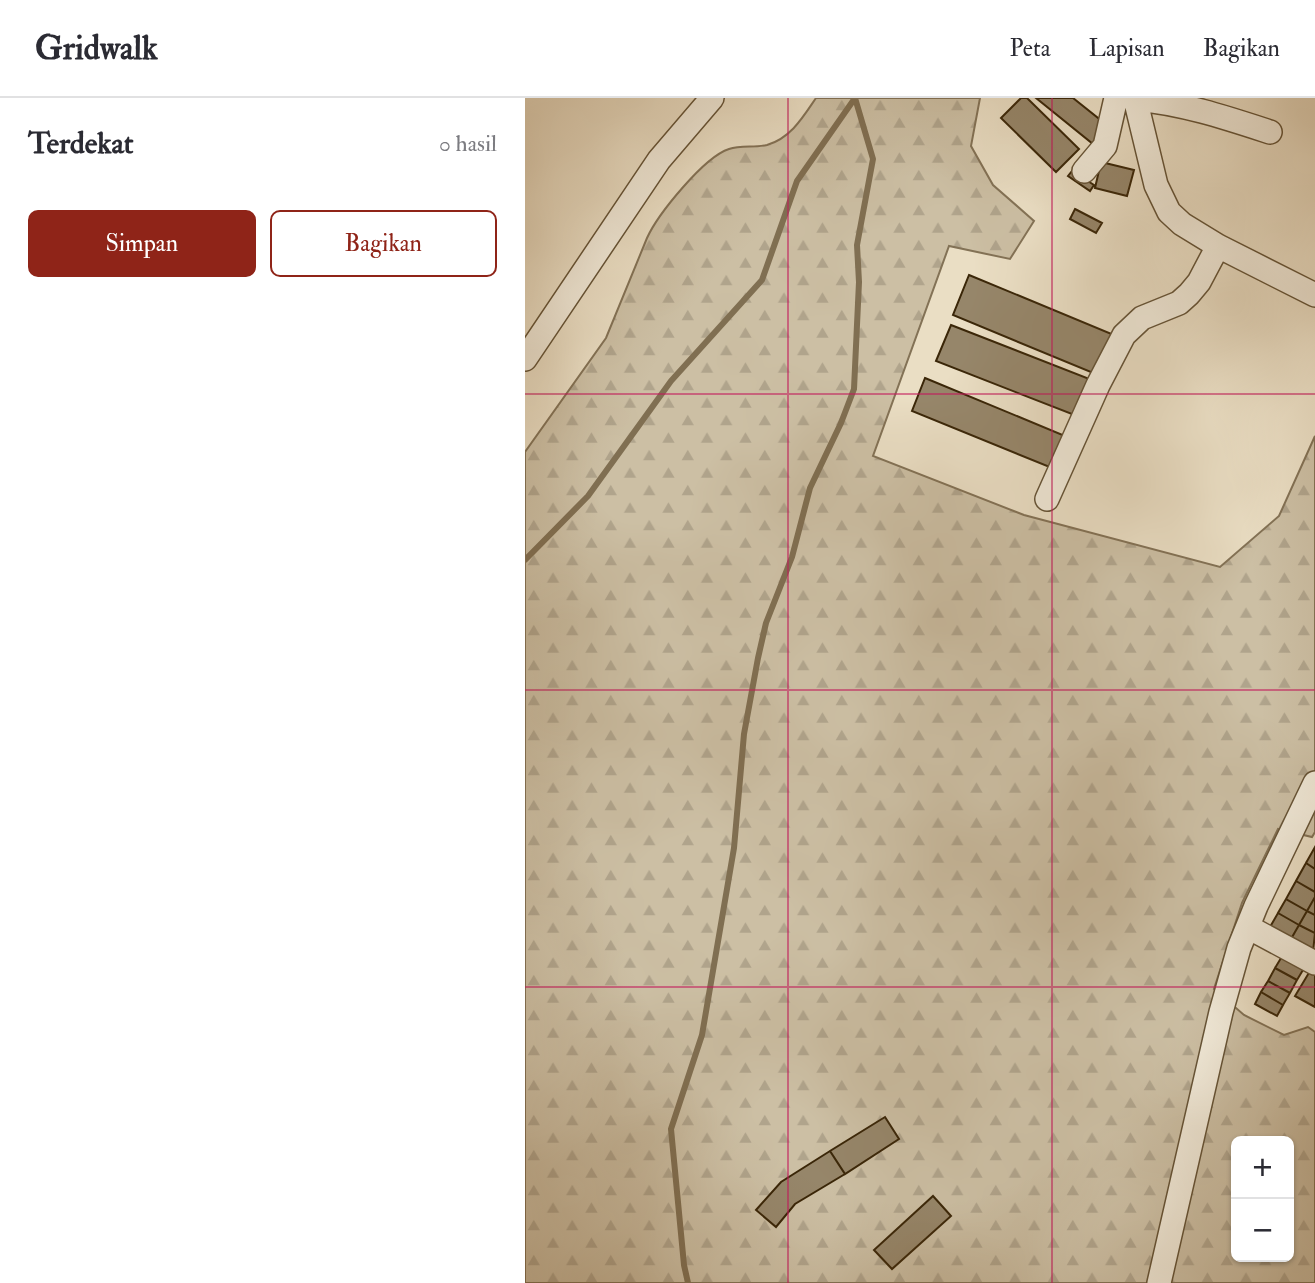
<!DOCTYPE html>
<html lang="id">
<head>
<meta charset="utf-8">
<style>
  body { margin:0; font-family:"IM FELL Double Pica",serif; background:#f2f2f3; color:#2b2b33 }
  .controls { position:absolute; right:21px; bottom:21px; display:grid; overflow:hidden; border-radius:10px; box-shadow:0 2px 5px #0004 }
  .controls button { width:63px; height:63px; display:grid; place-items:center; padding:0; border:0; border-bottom:2px solid #e1e1e2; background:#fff; color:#2b2b33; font:35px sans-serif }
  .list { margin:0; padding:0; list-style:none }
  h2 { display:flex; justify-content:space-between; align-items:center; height:91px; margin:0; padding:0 28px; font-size:30px }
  h2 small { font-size:23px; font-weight:400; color:#7c7c81 }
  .actions { display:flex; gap:14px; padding:21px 28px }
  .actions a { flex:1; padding:16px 0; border:2px solid #8f2418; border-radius:10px; text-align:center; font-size:24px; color:#8f2418 }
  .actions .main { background:#8f2418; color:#fff }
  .map { position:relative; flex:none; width:790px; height:1185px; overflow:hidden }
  header { display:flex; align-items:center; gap:42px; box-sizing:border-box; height:98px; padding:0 35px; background:#fff; border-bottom:2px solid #e1e1e2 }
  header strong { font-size:33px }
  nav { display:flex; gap:38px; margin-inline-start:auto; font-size:24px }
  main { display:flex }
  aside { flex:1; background:#fff }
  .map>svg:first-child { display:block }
  .forest { fill:url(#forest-firs); stroke:#837256; stroke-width:2; fill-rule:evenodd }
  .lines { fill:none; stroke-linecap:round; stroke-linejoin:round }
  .stream { stroke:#806f52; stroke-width:6 }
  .building { fill:#96866a; stroke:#3a2608; stroke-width:2 }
  .minor-casing { stroke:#665437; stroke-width:26 }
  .minor { stroke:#f1ead9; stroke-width:23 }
  .grid { fill:none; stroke:#c2185b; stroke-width:2; stroke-opacity:0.55 }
</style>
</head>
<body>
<header>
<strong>Gridwalk</strong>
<nav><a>Peta</a><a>Lapisan</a><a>Bagikan</a></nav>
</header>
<main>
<aside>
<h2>Terdekat<small>0 hasil</small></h2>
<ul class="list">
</ul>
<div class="actions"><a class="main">Simpan</a><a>Bagikan</a></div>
</aside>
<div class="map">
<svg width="790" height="1185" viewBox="0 0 790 1185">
  <defs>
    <pattern id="forest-firs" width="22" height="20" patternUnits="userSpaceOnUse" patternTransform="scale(1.75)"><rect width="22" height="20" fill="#ccbfa4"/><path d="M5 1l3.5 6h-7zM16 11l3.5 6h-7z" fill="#b0a48c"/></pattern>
  </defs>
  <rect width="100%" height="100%" fill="#eadec4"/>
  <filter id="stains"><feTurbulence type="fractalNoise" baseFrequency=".00286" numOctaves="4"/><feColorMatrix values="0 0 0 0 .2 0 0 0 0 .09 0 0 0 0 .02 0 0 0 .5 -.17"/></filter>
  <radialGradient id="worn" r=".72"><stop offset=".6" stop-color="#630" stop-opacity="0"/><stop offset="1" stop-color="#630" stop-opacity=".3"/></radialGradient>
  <path class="forest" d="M291 0H455L446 48 468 87 509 123 485 161 424 148 348 358 499 417 695 469 754 418 790 338V734L787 739 753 731 717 805 689 891 719 917 759 937 783 929 790 934V1185H0V354L81 240 122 140C133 116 179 59 204 51 216 47 230 50 242 47 266 40 278 19 291 0ZM711 1043H764V1159H711Z"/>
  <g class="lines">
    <path class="stream" d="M0 462 63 398 146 283 237 182 272 83 330 0
      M163 1185 159 1167 146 1031 177 937 209 750 219 636 233 560 241 525 267 459 285 390 316 325 329 291 334 184 332 147 348 61 330 0"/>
  </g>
  <path class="building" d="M496 0H502L554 51 531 74 476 20Z
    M511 0H548L583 28 568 46Z
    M576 64 609 72 602 98 570 90Z
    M547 73 569 87 565 93 543 78Z
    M550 111 577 125 571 135 545 121Z
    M444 177 589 237 573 277 428 217Z
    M426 227 567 282 552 318 411 263Z
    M400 280 540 338 527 370 387 313Z
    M790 749V771L781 765Z
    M781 765 790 771V794L771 783Z
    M771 783 790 794V799L782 813 761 801Z
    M790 799V817L782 813Z
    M761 801 782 813 774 827 753 815Z
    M782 813 790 817V835L774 827Z
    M753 815 774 827 766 841 745 829Z
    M774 827 790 835 788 854 766 841Z
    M759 855 781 867 772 882 750 870Z
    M750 870 772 882 765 895 743 883Z
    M785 873 790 876V909L770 898Z
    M743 883 765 895 758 907 736 894Z
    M736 894 758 907 752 918 730 906Z
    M360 1019 374 1041 320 1076 305 1053Z
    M305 1053 320 1076 270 1106 251 1129 231 1112 256 1084Z
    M408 1098 426 1118 367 1171 349 1152Z"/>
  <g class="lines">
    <defs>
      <path id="minor" d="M610 0 631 87 644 114 657 126 693 148 790 197
        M611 1C657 5 702 20 745 34
        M559 73 580 48 591 0
        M0 261 134 62 187 0
        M522 401 573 287 599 237 617 220 654 205 664 196 674 184 693 148
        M723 829 790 865
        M634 1185 696 914 714 850 731 808 790 685"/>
    </defs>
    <use href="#minor" class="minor-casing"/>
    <use href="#minor" class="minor"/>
  </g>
  <path class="grid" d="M263 0V1185M527 0V1185M0 296H790M0 592H790M0 889H790"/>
  <rect width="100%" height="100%" filter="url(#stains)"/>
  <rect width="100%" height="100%" fill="url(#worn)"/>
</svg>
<div class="controls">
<button>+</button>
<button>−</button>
</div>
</div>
</main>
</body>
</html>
